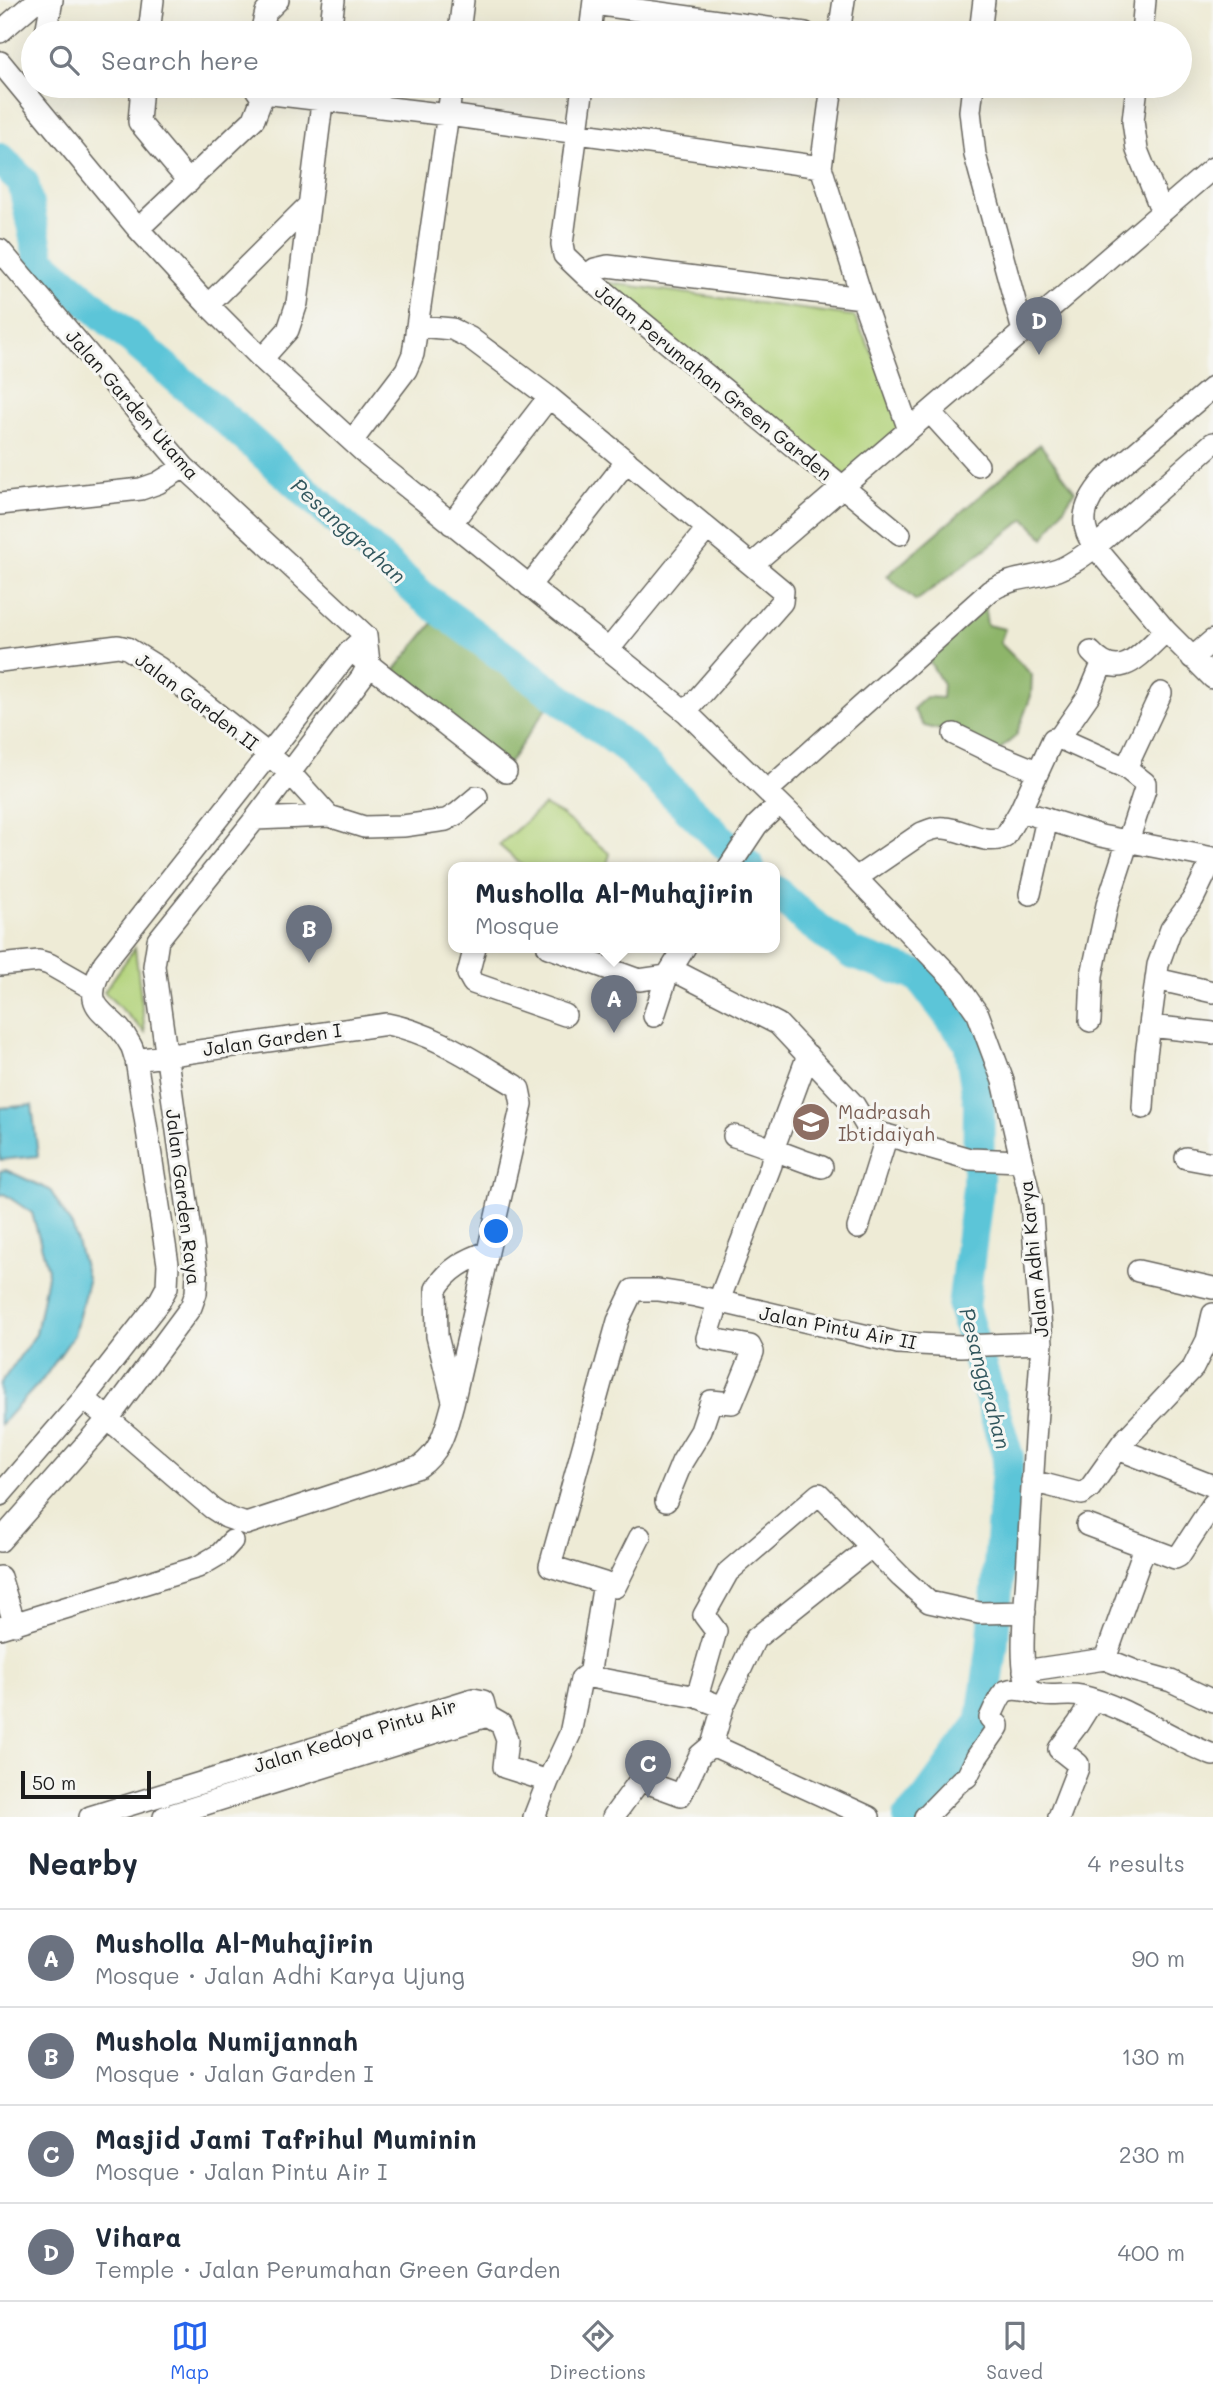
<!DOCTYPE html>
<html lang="en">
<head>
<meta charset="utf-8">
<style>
  body { margin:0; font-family:Mali,sans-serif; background:#f2f2f3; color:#1f2937 }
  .scale { position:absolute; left:21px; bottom:18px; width:130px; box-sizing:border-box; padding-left:7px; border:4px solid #1c1c1c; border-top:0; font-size:19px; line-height:24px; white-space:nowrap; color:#1c1c1c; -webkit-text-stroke:5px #f6f6f2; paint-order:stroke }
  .you { position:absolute; left:497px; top:1232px; width:24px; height:24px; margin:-18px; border:5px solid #fff; border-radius:50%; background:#1a73e8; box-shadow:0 0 0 10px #1a73e833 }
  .badge { display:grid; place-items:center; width:46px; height:46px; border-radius:50%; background:#2563eb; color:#fff; font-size:23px; font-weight:700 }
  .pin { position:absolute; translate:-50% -58px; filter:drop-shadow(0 2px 4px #0008) }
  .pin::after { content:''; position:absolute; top:37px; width:24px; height:21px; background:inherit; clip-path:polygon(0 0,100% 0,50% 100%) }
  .popup { position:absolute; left:448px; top:862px; width:332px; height:91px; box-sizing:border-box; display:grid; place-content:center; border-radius:14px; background:#fff; filter:drop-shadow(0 2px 5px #0005); font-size:23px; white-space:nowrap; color:#747a83 }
  .popup b { font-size:26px; color:#1f2937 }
  .popup::after { content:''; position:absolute; left:50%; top:100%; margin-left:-14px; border:14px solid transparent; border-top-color:#fff }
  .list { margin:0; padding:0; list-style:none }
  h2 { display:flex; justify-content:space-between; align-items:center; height:91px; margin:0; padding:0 28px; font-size:30px }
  h2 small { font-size:23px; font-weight:400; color:#747a83 }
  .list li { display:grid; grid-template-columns:46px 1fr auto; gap:21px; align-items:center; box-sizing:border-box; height:98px; padding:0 28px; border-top:2px solid #e0e1e3 }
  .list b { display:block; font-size:26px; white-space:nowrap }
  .list p { margin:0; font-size:23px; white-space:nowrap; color:#747a83 }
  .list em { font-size:23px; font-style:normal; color:#747a83 }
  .icon { flex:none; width:38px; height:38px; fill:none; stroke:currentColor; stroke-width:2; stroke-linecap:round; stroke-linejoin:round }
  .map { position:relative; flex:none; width:1213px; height:1817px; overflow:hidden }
  .search { position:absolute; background:#fff; box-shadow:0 7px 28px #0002; left:21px; right:21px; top:21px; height:77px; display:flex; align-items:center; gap:18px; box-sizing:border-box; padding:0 24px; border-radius:38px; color:#747a83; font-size:26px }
  .sheet { height:483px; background:#fff }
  nav { display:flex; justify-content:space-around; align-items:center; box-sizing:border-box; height:98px; border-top:2px solid #e0e1e3; background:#fff; font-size:19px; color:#747a83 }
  nav a { display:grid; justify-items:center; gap:4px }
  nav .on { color:#2563eb }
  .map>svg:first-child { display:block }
  .green { fill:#b3d37b; stroke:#68784c; stroke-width:2 }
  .forest { fill:#8eb56b; stroke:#556844; stroke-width:2 }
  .water { fill:#5cc5d8; stroke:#3c707a; stroke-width:2 }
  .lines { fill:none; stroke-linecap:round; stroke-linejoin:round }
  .river { stroke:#5cc5d8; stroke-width:32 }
  .minor-casing { stroke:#66645d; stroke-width:24 }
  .minor { stroke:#fff; stroke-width:21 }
  .labels { text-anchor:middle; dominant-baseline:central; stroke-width:6; stroke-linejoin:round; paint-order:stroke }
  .street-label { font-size:19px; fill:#1c1c1c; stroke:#f6f6f2 }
  .education-label { font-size:19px; fill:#785e54; stroke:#f6f6f2; text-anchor:start }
  .water-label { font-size:21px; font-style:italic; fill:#32575e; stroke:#f6f6f2 }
</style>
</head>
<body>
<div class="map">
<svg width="1213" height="1817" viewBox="0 0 1213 1817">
  <rect width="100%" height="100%" fill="#f6f6f2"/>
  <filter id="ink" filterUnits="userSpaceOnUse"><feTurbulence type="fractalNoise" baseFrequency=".0143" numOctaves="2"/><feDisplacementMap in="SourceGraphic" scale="14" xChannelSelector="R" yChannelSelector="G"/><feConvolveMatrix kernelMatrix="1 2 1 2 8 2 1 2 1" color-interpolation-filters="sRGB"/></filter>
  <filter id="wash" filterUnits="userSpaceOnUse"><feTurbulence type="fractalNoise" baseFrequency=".00686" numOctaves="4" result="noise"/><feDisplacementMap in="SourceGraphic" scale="28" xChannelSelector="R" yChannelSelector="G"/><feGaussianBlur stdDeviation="1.57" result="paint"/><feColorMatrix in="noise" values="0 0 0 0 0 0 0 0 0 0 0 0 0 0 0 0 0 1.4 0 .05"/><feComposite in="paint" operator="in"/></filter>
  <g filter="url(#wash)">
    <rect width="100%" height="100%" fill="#eeebd6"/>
    <path class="green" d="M595 281 854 316 906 422 848 478Z
      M544 805 562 815 610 854 606 867H524L499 845Z
      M135 948 145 1032 104 992Z"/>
    <path class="forest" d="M1040 444 1075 491 1044 538 1025 519 916 601 887 576Z
      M984 603 987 625 1005 629 1000 643 1032 675 1031 696 1016 736 991 757 964 736 924 726 913 709 926 697 942 698 943 684 926 656Z
      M436 619 550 703 504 770 393 672Z"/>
    <path class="water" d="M32 1105 38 1156 0 1160V1108Z
      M6 1170 50 1190 73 1228 88 1281 74 1335 43 1379 0 1425V1384L36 1334 48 1270 32 1213 4 1194 0 1195V1171Z"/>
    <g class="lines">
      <path class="river" d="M0 159 23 182 40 261 230 423 423 597 627 748 749 867
        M775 891 808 921 851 953 919 976 969 1042 979 1104 978 1188 963 1307 1008 1457 992 1650 981 1724 922 1805 909 1817"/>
    </g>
  </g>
  <g filter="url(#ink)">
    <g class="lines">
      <defs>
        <path id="minor" d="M594 4 805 33
          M0 32 37 0
          M46 33 52 0
          M149 33 153 0
          M261 33 266 12 278 0
          M330 33 334 0
          M459 33 463 0
          M590 33 594 0
          M839 33 844 0
          M980 33 984 0
          M1142 33 1145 0
          M0 62 138 229 208 305 262 359 366 454 686 712 856 878 955 981 978 1014 1003 1081 1031 1202 1042 1343C1036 1420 1031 1497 1027 1574 1026 1601 1017 1669 1030 1690
          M142 86 139 122 189 182
          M254 86 258 92 264 93 448 115 821 167
          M583 86 562 244 564 255 586 276 900 534
          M832 86 821 167 862 298 909 430
          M973 86 970 111 975 155 1023 331
          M1137 86 1133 121 1137 150 1162 212
          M138 229 254 119 264 93
          M0 250 184 467 366 636
          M586 276 595 269 608 266 862 298
          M208 305 309 205
          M418 326 452 329 470 338 549 397 783 591 782 602 686 712
          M262 359 288 330 297 303 324 87
          M1213 387 1105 479C1086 500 1076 523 1095 547L1166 631 1213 678
          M930 412 978 465
          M352 441 406 370 413 354 452 86
          M0 504 141 489 158 483 184 467
          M451 524 549 397
          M753 564 1213 168
          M529 586 627 461
          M609 649 707 529
          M1091 652C1121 685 1141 653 1166 631
          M358 656 506 772
          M1192 658 1213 640
          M0 661 118 646 127 648 159 668 269 755 290 773 329 816
          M954 734 995 754 1037 771
          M1059 738 1089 695 1102 664
          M767 791 990 591C1013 576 1033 579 1058 570 1071 565 1083 556 1095 547L1213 443
          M1020 811 1101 836 1213 858 1193 899 1171 929 1158 965 1146 1055 1143 1108
          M255 819 329 816 364 827 403 826 446 820 458 813 477 797
          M729 867 757 825 779 804
          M856 878 922 833C929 830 936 827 944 828 964 829 984 846 1005 837L1020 811 1053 739 1059 738 1126 768
          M1030 894 1047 819
          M475 947 468 974 473 983 565 1015
          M548 947 639 980 667 976 685 947
          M0 965 39 961 49 964 93 989
          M673 970 778 1024 854 1105 869 1130 970 1159 1021 1161
          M1156 979 1213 992
          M654 1016 667 976
          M1090 1021 1092 975 1107 905 1145 789V783L1126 768 1161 693
          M1150 1026 1213 1033
          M734 1136C764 1144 792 1158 822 1167
          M1186 1158 1213 1163
          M858 1228 887 1135
          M1138 1271 1213 1288
          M84 1398 212 1508 226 1517 246 1524 419 1467C442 1451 446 1428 453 1403L522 1104 519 1089 515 1085C474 1061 434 1033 387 1024L136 1060
          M453 1401 437 1336 436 1289C448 1269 467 1259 488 1252
          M1118 1449 1213 1486
          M1032 1481 1082 1494 1090 1488 1122 1443 1193 1368 1207 1340 1213 1314
          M0 1495 84 1398 159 1302 167 1287 168 1264 136 1060C134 1055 133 1048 130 1044 111 1007 76 1015 104 963L350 651 366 636
          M666 1501 682 1462 701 1431 711 1401 732 1403 753 1352 750 1346 707 1338 718 1303 771 1165 775 1144 808 1055
          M1087 1525 1175 1558 1179 1556 1213 1504
          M0 1541 108 1419 191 1307 196 1293 197 1274 154 966 158 940 255 819 362 677 369 663 366 636
          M0 1577 15 1625
          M604 1583 550 1566 618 1321 633 1290H658L696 1296 898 1343 961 1346 1042 1343
          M0 1628 198 1567 220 1554 232 1541
          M1105 1659 1145 1547
          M1024 1671 1105 1659 1135 1671 1171 1681 1213 1701
          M589 1676 604 1583 615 1587 640 1537
          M723 1707 755 1639 872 1546
          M487 1716 501 1724 507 1740 504 1767 548 1781 534 1817
          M712 1745 869 1817
          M548 1781 570 1734 581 1679 585 1676 697 1697
          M90 1817 473 1699 483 1701 487 1716
          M164 1817 487 1716
          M613 1817 640 1780 681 1795 700 1755 712 1745 723 1707 697 1697 716 1631 704 1615 728 1572 819 1494 901 1577 929 1602 979 1613 1025 1612
          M925 1817 960 1781 967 1777 977 1757 998 1727V1725L990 1718C993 1712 1000 1694 1006 1691 1017 1686 1033 1693 1043 1695 1056 1697 1068 1693 1081 1696 1128 1707 1168 1738 1213 1755
          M1059 1817 1078 1768V1764L1059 1749 1078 1724 1093 1700"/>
      </defs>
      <use href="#minor" class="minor-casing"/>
      <use href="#minor" class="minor"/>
    </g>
  </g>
  <defs>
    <symbol id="school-disc" viewBox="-11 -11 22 22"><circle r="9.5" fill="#8d6e63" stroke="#f6f6f2"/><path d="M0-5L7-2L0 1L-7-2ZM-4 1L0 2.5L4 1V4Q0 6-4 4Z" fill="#fff"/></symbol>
  </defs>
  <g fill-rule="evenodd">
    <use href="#school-disc" x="789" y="1100" width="44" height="44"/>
  </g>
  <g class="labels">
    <g class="street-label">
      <text transform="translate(714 382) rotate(39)">Jalan Perumahan Green Garden</text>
      <text transform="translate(133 404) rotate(49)">Jalan Garden Utama</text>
      <text transform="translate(197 701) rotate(37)">Jalan Garden II</text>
      <text transform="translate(272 1039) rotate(-8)">Jalan Garden I</text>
      <text transform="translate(184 1197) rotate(83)">Jalan Garden Raya</text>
      <text transform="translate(1033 1259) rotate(-96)">Jalan Adhi Karya</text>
      <text transform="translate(838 1327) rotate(11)">Jalan Pintu Air II</text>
      <text transform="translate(355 1735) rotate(-17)">Jalan Kedoya Pintu Air</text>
    </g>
    <g class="education-label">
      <text x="838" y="1111">Madrasah<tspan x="838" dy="22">Ibtidaiyah</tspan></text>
    </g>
    <g class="water-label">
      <text transform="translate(349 530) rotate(42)">Pesanggrahan</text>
      <text transform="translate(986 1378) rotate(75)">Pesanggrahan</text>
    </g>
  </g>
</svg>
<div class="scale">50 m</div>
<div class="you"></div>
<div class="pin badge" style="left:614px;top:1033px;background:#6b7280">A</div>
<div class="popup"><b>Musholla Al-Muhajirin</b>Mosque</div>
<div class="pin badge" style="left:309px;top:963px;background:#6b7280">B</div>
<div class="pin badge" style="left:648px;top:1798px;background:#6b7280">C</div>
<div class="pin badge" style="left:1039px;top:355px;background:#6b7280">D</div>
<div class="search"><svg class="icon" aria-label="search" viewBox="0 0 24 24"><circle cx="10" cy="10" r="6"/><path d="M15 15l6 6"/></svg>Search here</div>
</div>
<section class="sheet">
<h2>Nearby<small>4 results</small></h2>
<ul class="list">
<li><span class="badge" style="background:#6b7280">A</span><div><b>Musholla Al-Muhajirin</b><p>Mosque · Jalan Adhi Karya Ujung</p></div><em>90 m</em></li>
<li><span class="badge" style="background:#6b7280">B</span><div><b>Mushola Numijannah</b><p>Mosque · Jalan Garden I</p></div><em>130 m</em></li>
<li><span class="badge" style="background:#6b7280">C</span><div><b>Masjid Jami Tafrihul Muminin</b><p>Mosque · Jalan Pintu Air I</p></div><em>230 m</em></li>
<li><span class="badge" style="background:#6b7280">D</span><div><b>Vihara</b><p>Temple · Jalan Perumahan Green Garden</p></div><em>400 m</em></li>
</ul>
</section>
<nav>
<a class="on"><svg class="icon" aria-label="map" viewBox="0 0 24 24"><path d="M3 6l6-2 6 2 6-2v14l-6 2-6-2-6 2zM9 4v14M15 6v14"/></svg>Map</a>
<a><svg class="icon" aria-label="directions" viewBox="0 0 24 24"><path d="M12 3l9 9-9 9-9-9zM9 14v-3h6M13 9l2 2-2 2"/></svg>Directions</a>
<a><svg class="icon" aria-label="saved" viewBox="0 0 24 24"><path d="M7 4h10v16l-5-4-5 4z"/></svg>Saved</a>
</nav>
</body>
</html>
